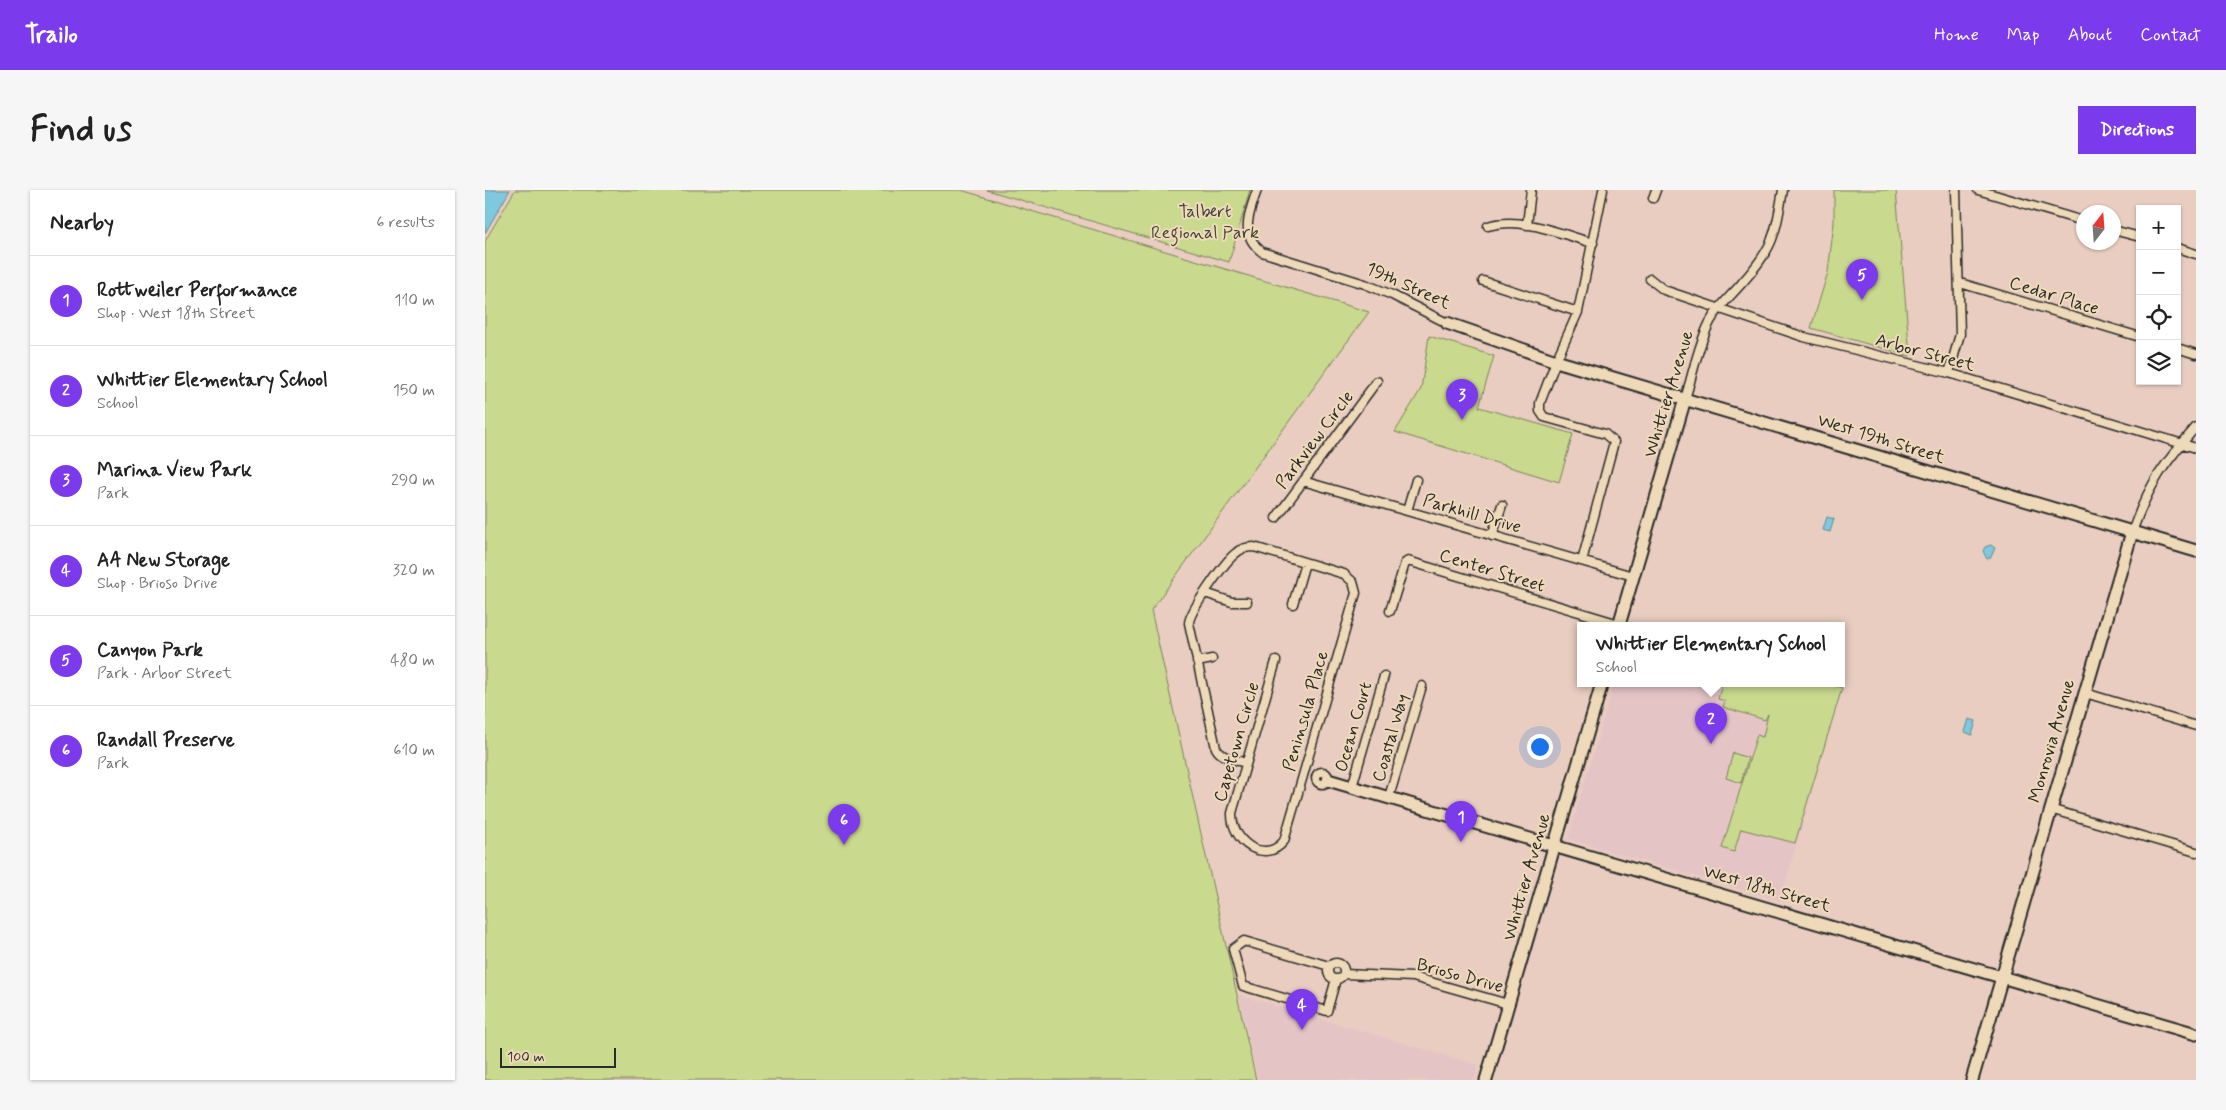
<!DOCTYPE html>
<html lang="en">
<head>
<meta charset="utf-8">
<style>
  body { margin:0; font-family:Mynerve,sans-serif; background:#f6f6f6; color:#222 }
  .controls { position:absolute; right:15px; top:15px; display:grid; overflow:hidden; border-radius:0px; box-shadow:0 1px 4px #0004 }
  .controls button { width:45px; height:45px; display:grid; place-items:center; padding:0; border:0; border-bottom:1px solid #e0e0e0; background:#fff; color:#222; font:25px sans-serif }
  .compass { position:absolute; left:1591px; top:15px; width:45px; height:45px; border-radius:50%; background:#fff; box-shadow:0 1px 4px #0004; rotate:17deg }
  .scale { position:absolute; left:15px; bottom:12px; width:116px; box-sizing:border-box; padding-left:5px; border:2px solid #2b2b2b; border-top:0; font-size:14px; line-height:18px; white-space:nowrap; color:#2b2b2b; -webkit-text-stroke:4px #eedab8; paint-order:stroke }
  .you { position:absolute; left:1054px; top:556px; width:18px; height:18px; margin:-12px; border:4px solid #fff; border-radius:50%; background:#1a73e8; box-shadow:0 0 0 8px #1a73e833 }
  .badge { display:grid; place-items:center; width:32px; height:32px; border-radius:50%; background:#7c3aed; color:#fff; font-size:16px; font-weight:700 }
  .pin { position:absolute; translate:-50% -41px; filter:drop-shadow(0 1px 2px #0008) }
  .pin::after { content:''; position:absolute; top:26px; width:18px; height:15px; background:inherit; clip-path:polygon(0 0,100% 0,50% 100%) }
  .popup { position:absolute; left:1092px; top:432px; width:268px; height:65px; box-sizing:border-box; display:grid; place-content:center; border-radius:0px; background:#fff; filter:drop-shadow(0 1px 4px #0005); font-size:16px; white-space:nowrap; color:#767676 }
  .popup b { font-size:19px; color:#222 }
  .popup::after { content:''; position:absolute; left:50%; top:100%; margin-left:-10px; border:10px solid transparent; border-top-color:#fff }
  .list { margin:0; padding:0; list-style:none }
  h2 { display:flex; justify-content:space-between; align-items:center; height:65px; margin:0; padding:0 20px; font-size:21px }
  h2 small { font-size:16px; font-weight:400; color:#767676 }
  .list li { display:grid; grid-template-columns:32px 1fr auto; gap:15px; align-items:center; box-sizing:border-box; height:90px; padding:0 20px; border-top:1px solid #e0e0e0 }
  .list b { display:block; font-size:19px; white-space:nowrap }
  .list p { margin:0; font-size:16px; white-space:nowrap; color:#767676 }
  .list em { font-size:16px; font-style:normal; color:#767676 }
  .icon { flex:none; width:28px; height:28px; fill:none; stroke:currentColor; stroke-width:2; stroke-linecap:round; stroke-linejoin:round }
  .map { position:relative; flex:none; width:1711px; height:890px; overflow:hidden; border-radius:0px }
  header { display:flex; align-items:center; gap:30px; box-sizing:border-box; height:70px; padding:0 25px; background:#7c3aed; color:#fff }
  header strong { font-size:24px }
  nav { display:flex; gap:28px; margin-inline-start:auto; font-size:18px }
  .intro { display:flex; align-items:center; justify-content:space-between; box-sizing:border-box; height:120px; padding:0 30px }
  h1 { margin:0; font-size:35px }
  .button { padding:12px 22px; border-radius:0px; background:#7c3aed; color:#fff; font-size:18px; font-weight:700 }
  main { display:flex; gap:30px; padding:0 30px }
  aside { flex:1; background:#fff; border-radius:0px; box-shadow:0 1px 4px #0004 }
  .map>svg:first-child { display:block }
  .built { fill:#e5c4c6 }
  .green { fill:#c9d98d; stroke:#7a825c }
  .water { fill:#7fc9df; stroke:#5d8a97 }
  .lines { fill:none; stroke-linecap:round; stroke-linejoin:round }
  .street-casing { stroke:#2b2b2b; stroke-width:11 }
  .secondary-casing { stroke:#2b2b2b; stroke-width:15 }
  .street { stroke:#eedab8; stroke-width:8 }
  .secondary { stroke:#eedab8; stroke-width:11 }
  .labels { text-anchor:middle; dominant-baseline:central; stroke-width:4; stroke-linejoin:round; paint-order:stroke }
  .park-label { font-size:18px; fill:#43453a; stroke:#eedab8 }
  .street-label { font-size:18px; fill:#2b2b2b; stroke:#eedab8 }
</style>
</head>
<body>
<header>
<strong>Trailo</strong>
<nav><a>Home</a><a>Map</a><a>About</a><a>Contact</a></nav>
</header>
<div class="intro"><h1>Find us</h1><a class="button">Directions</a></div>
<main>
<aside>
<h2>Nearby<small>6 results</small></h2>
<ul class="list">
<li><span class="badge">1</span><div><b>Rottweiler Performance</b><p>Shop · West 18th Street</p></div><em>110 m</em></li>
<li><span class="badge">2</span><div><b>Whittier Elementary School</b><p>School</p></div><em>150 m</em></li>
<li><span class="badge">3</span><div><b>Marina View Park</b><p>Park</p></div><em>290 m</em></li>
<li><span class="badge">4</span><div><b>AA New Storage</b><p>Shop · Brioso Drive</p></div><em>320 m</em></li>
<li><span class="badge">5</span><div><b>Canyon Park</b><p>Park · Arbor Street</p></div><em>480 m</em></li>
<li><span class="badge">6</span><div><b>Randall Preserve</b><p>Park</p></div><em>610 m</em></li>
</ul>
</aside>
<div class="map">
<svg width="1711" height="890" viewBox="0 0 1711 890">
  <rect width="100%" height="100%" fill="#e9cdc0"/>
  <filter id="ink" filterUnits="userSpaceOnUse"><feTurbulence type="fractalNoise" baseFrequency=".02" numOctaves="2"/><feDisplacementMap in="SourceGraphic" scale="10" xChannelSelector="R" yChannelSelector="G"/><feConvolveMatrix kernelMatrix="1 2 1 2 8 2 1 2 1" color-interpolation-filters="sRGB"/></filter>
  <g filter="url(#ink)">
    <path class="built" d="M1129 493H1341L1357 498 1295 711 1083 649Z
      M754 805 993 875 989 890H773Z"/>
    <path class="green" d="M30 0H476L884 122 666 420 771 890H0V51Z
      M502 0H765L744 72Z
      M1349 0H1411L1425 166 1326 138 1343 82 1349 33Z
      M944 146 1009 166 994 217 1088 244 1074 292 910 242 936 199Z
      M1237 493H1340L1357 498 1310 653 1256 639 1249 662 1237 658 1272 545 1278 547 1283 524 1280 530 1238 517 1240 511 1233 509Z
      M1248 563 1263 568 1256 593 1241 588Z"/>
    <path class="water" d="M0 0H25L0 43Z
      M1342 327 1349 329 1345 342 1338 340Z
      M1506 355 1510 358 1506 367 1502 369 1498 361 1500 357Z
      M1484 529 1491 531 1487 545 1480 542Z"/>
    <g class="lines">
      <defs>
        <path id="street" d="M772 0C764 24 754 44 777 62L880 94 907 105 962 133
          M1493 0 1598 31
          M1168 8 1171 0
          M1042 35 1046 0
          M1003 36C1037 26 1075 44 1108 53
          M1628 40 1655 47
          M1692 58 1711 64
          M1165 89 1179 100 1319 147 1464 183 1711 258
          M998 91 1093 122
          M1475 93 1655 147
          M1692 158 1711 164
          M1464 183 1475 144 1471 0
          M1200 209C1208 184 1213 155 1225 132 1233 117 1246 106 1257 93 1289 57 1290 46 1298 0
          M818 291 1148 386
          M922 321 931 290
          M791 328 892 191
          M1647 342C1664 294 1678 275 1711 237
          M1007 346 1017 315
          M1097 371 1129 252 1120 244 1059 227 1055 221V213L1071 171 1093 122 1118 0
          M720 403 747 412H762
          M808 414 820 373
          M905 421 920 373 923 371 1134 434
          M712 472 727 469
          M1600 503 1711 536
          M761 573C751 570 736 568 731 558L704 433C704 422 741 370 751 363 756 358 762 357 769 357L859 384 868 392 871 403 799 651C780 675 746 652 747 623L791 471
          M831 588a6 6 0 1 1 12 0a6 6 0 1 1-12 0Z
          M867 597 899 486
          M904 607 937 496
          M1565 619 1711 662
          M843 781a8 8 0 1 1 16 0a8 8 0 1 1-16 0Z
          M844 776 759 751 748 759 758 796 842 821 851 789
          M859 784 928 787 1023 814"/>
        <path id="secondary" d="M962 133 1071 171 1711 361
          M1134 435 1200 209
          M843 590 1711 844
          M1001 890 1117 493
          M1487 890 1647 342"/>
      </defs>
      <use href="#street" class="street-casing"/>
      <use href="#secondary" class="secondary-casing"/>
      <use href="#street" class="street"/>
      <use href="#secondary" class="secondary"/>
    </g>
  </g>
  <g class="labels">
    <g class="park-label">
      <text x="720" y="22">Talbert<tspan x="720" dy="21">Regional Park</tspan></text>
    </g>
    <g class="street-label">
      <text transform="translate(923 96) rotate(24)">19th Street</text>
      <text transform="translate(1569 106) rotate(17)">Cedar Place</text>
      <text transform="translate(1440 163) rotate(15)">Arbor Street</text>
      <text transform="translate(1184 204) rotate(-73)">Whittier Avenue</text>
      <text transform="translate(1396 249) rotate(17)">West 19th Street</text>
      <text transform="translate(830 250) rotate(-53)">Parkview Circle</text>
      <text transform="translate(987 324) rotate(16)">Parkhill Drive</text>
      <text transform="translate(1007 381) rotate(17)">Center Street</text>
      <text transform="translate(821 521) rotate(-74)">Peninsula Place</text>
      <text transform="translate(869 537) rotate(-74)">Ocean Court</text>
      <text transform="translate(906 548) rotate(-74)">Coastal Way</text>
      <text transform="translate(1567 551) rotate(-74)">Monrovia Avenue</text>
      <text transform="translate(752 552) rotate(-74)">Capetown Circle</text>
      <text transform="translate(1042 687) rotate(-74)">Whittier Avenue</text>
      <text transform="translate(1282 699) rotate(16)">West 18th Street</text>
      <text transform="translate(975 786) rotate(15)">Brioso Drive</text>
    </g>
  </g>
</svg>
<div class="controls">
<button>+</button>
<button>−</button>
<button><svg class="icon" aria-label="locate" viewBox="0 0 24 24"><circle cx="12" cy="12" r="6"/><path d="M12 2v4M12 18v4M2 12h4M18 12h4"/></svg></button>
<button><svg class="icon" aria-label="layers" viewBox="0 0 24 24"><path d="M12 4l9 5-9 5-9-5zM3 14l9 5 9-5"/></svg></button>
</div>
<svg class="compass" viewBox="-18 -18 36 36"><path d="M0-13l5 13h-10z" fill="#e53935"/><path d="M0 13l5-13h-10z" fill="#767676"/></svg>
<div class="scale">100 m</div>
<div class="you"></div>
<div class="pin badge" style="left:976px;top:652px">1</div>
<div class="pin badge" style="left:1226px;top:554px">2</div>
<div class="popup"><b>Whittier Elementary School</b>School</div>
<div class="pin badge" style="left:977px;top:230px">3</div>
<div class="pin badge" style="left:817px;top:840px">4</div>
<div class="pin badge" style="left:1377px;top:110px">5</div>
<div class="pin badge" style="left:359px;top:655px">6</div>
</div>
</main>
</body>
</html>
